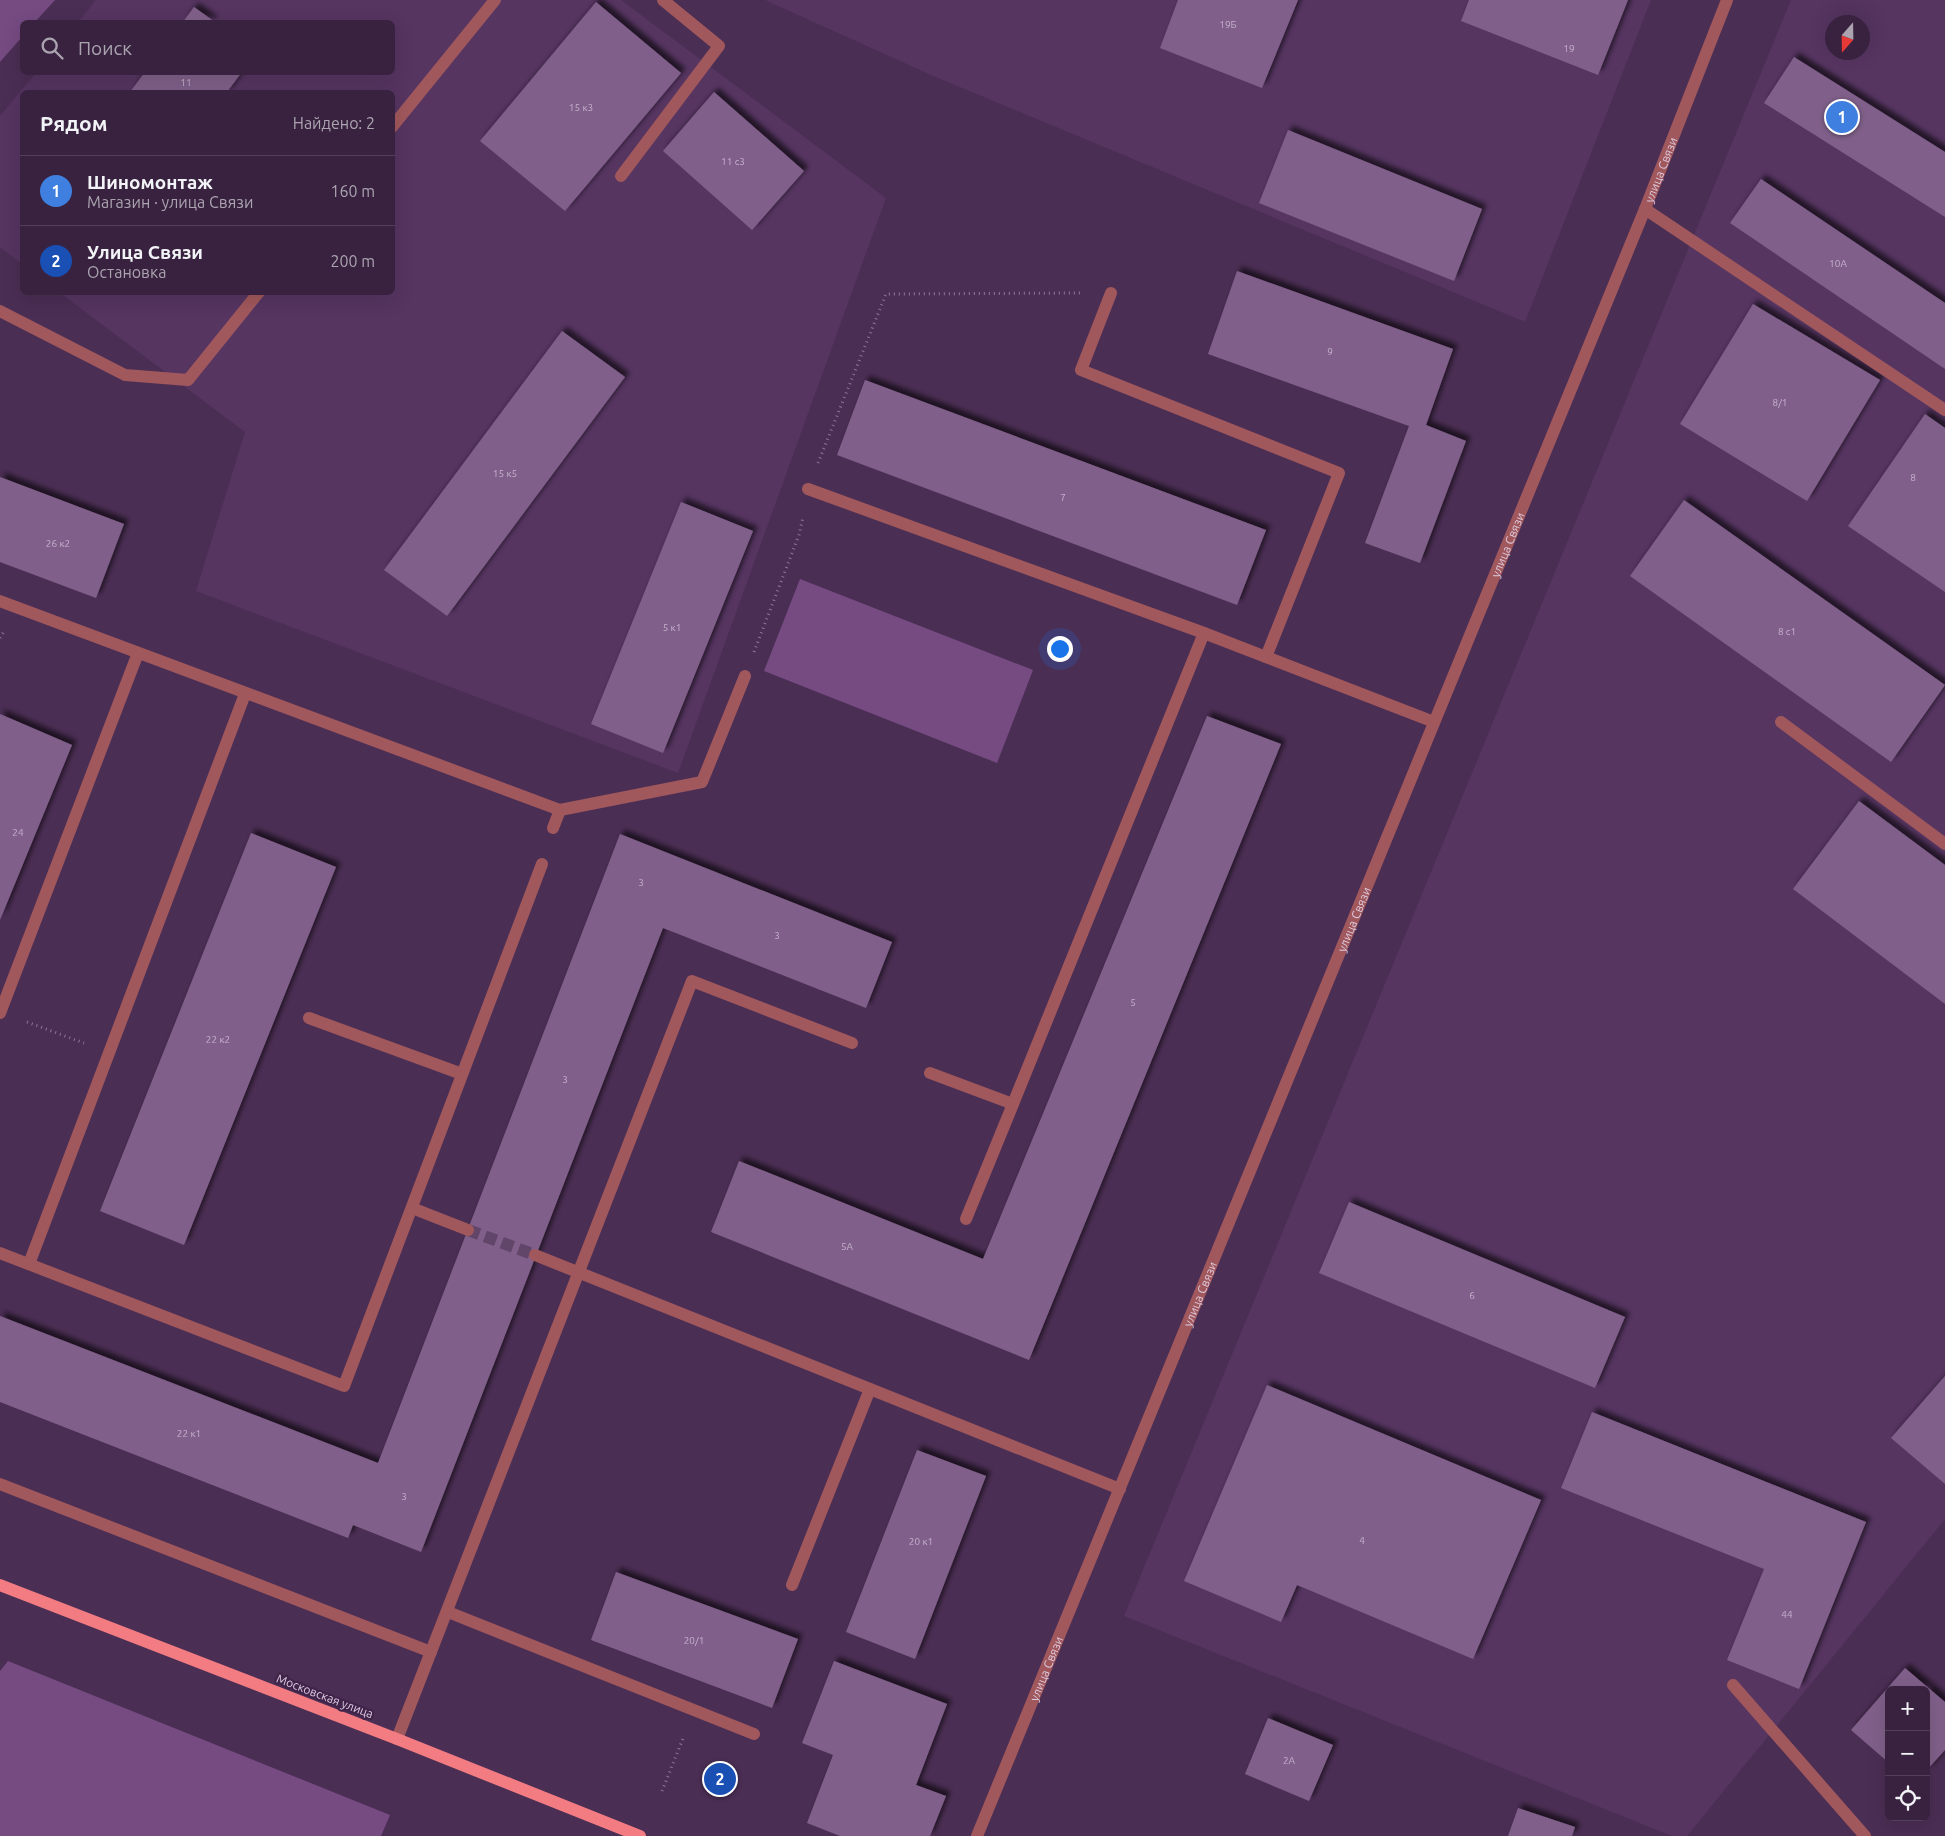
<!DOCTYPE html>
<html lang="ru">
<head>
<meta charset="utf-8">
<style>
  body { margin:0; font-family:Ubuntu,sans-serif; background:#432f4a; color:#f1f3f6 }
  .controls { position:absolute; right:15px; bottom:15px; display:grid; overflow:hidden; border-radius:8px; box-shadow:0 5px 20px #0002 }
  .controls button { width:45px; height:45px; display:grid; place-items:center; padding:0; border:0; border-bottom:1px solid #523f59; background:#38223f; color:#f1f3f6; font:25px sans-serif }
  .compass { position:absolute; left:1825px; top:15px; width:45px; height:45px; border-radius:50%; background:#38223f; box-shadow:0 5px 20px #0002; rotate:200deg }
  .you { position:absolute; left:1059px; top:648px; width:18px; height:18px; margin:-12px; border:4px solid #fff; border-radius:50%; background:#1a73e8; box-shadow:0 0 0 8px #1a73e833 }
  .badge { display:grid; place-items:center; width:32px; height:32px; border-radius:50%; background:#8abfa5; color:#fff; font-size:16px; font-weight:700 }
  .pin { position:absolute; translate:-50% -50%; border:2px solid #fff; box-shadow:0 1px 5px #0006 }
  .list { margin:0; padding:0; list-style:none }
  h2 { display:flex; justify-content:space-between; align-items:center; height:65px; margin:0; padding:0 20px; font-size:21px }
  h2 small { font-size:16px; font-weight:400; color:#aba4b0 }
  .list li { display:grid; grid-template-columns:32px 1fr auto; gap:15px; align-items:center; box-sizing:border-box; height:70px; padding:0 20px; border-top:1px solid #523f59 }
  .list b { display:block; font-size:19px; white-space:nowrap }
  .list p { margin:0; font-size:16px; white-space:nowrap; color:#aba4b0 }
  .list em { font-size:16px; font-style:normal; color:#aba4b0 }
  .icon { flex:none; width:28px; height:28px; fill:none; stroke:currentColor; stroke-width:2; stroke-linecap:round; stroke-linejoin:round }
  .map { position:relative; flex:none; width:1945px; height:1836px; overflow:hidden }
  .search { position:absolute; background:#38223f; box-shadow:0 5px 20px #0002; left:20px; top:20px; width:375px; height:55px; display:flex; align-items:center; gap:12px; box-sizing:border-box; padding:0 18px; border-radius:8px; color:#aba4b0; font-size:19px }
  .panel { position:absolute; background:#38223f; box-shadow:0 5px 20px #0002; left:20px; top:90px; width:375px; height:205px; border-radius:8px }
  .map>svg:first-child { display:block }
  .built { fill:#563561; fill-rule:evenodd }
  .green { fill:#754b82 }
  .building { fill:#80608a; filter:url(#shadow) }
  .lines { fill:none; stroke-linecap:round; stroke-linejoin:round }
  .minor-tunnel { stroke:#614669; stroke-width:12; stroke-dasharray:12 6; stroke-linecap:butt }
  .path { stroke:#8e7796; stroke-width:3; stroke-dasharray:1 4; stroke-linecap:butt }
  .minor { stroke:#a1585c; stroke-width:12 }
  .major { stroke:#f27c82; stroke-width:12 }
  .labels { text-anchor:middle; dominant-baseline:central; stroke-width:4.5; stroke-linejoin:round; paint-order:stroke }
  .number-label { font-size:10px; fill:#c5b0cc }
  .street-label { font-size:12px; fill:#dccbe2; stroke:#402449 }
</style>
</head>
<body>
<div class="map">
<svg width="1945" height="1836" viewBox="0 0 1945 1836">
  <defs>
    <filter id="shadow"><feDropShadow dx="4.5" dy="-4.5" stdDeviation="2.5" flood-color="#0009"/></filter>
  </defs>
  <rect width="100%" height="100%" fill="#4b2e54"/>
  <path class="built" d="M96 0H621L886 198 678 773 196 591 245 432 60 293 392 292V92H22V264L0 247V116L36 73 392 72V22H78Z
    M765 0H1651L1525 322 931 75Z
    M1791 0H1945V1519L1687 1836H1672L1124 1616ZM1832 22H1862V52H1832Z"/>
  <path class="green" d="M0 0H55L35 22H22V37L0 62Z
    M800 579 1033 670 997 763 764 671Z
    M8 1661 390 1815 381 1836H0V1671Z"/>
  <path class="building" d="M1178 0H1298L1262 88 1160 48Z
    M1469 0H1628L1598 75 1461 21Z
    M596 2 681 73 565 211 480 141Z
    M194 7 215 22H183Z
    M1794 57 1945 152V217L1764 103Z
    M145 72H242L227 92H130Z
    M714 92 804 171 752 230 663 151Z
    M1288 130 1482 209 1454 281 1259 203Z
    M1761 179 1945 303V369L1730 223Z
    M1237 271 1453 349 1426 425 1466 441 1420 563 1365 543 1409 426 1208 354Z
    M1753 304 1880 380 1807 501 1680 424Z
    M562 331 625 377 447 616 384 570Z
    M865 380 1266 530 1237 605 837 455Z
    M1925 414 1945 428V592L1848 526Z
    M0 477 124 524 96 598 0 562Z
    M1684 500 1945 685 1891 762 1630 576Z
    M681 502 753 531 663 753 591 724Z
    M0 714 72 745 0 920Z
    M1207 716 1281 744 1029 1360 711 1232 739 1161 983 1259Z
    M1859 801 1945 865V1004L1793 889Z
    M251 833 336 867 184 1245 100 1211Z
    M620 834 892 942 866 1008 663 928 421 1552 353 1525 348 1538 0 1402V1316L378 1463Z
    M1349 1202 1625 1317 1595 1388 1319 1273Z
    M1945 1376V1484L1891 1438Z
    M1267 1385 1541 1500 1473 1659 1297 1585 1281 1622 1184 1581Z
    M1592 1412 1866 1522 1799 1689 1727 1660 1764 1569 1561 1488Z
    M917 1450 986 1476 915 1659 846 1632Z
    M616 1572 798 1639 772 1708 591 1640Z
    M834 1661 947 1704 916 1785 946 1796 930 1836H840L807 1823 833 1755 802 1743Z
    M1905 1668 1945 1702V1750L1926 1771V1690H1889V1763L1851 1730Z
    M1268 1718 1333 1745 1309 1801 1245 1774Z
    M1518 1808 1575 1827 1572 1836H1508Z"/>
  <g class="lines">
    <path class="minor-tunnel" d="M468 1230 535 1255"/>
    <path class="path" d="M818 463 886 294 1083 293
      M0 638 5 630
      M754 652 799 535 803 517
      M27 1022 84 1043
      M662 1791 684 1736"/>
    <g class="minor">
      <path d="M392 127 495 0"/>
      <path d="M621 176 719 46 663 0"/>
      <path d="M1645 209 1945 410"/>
      <path d="M1111 293 1081 370 1339 473 1266 657"/>
      <path d="M0 311 125 375 188 380 259 292"/>
      <path d="M808 489 1204 633 1434 722"/>
      <path d="M0 601 560 810 702 782 745 676"/>
      <path d="M1781 722 1945 844"/>
      <path d="M553 828 560 810"/>
      <path d="M0 1013 138 653"/>
      <path d="M309 1018 462 1074"/>
      <path d="M930 1073 1013 1104 1204 633"/>
      <path d="M412 1208 468 1230"/>
      <path d="M966 1219 1013 1104"/>
      <path d="M0 1253 344 1386 542 864"/>
      <path d="M535 1255 1120 1489"/>
      <path d="M29 1264 245 694"/>
      <path d="M0 1484 431 1652"/>
      <path d="M792 1585 870 1389"/>
      <path d="M448 1612 754 1734"/>
      <path d="M1733 1685 1865 1836"/>
      <path d="M397 1739 692 981 852 1043"/>
      <path id="s1" d="M977 1836 1645 209 1727 0"/>
    </g>
    <path class="major" d="M0 1585 397 1739 640 1836"/>
  </g>
  <g class="labels">
    <g class="number-label">
      <text x="1228" y="24">19Б</text>
      <text x="1569" y="48">19</text>
      <text x="186" y="82">11</text>
      <text x="581" y="107">15 к3</text>
      <text x="733" y="161">11 с3</text>
      <text x="1838" y="263">10А</text>
      <text x="1330" y="351">9</text>
      <text x="1780" y="402">8/1</text>
      <text x="505" y="473">15 к5</text>
      <text x="1913" y="477">8</text>
      <text x="1063" y="497">7</text>
      <text x="58" y="543">26 к2</text>
      <text x="672" y="627">5 к1</text>
      <text x="1787" y="631">8 с1</text>
      <text x="18" y="832">24</text>
      <text x="641" y="882">3</text>
      <text x="777" y="935">3</text>
      <text x="1133" y="1002">5</text>
      <text x="218" y="1039">22 к2</text>
      <text x="565" y="1079">3</text>
      <text x="847" y="1246">5А</text>
      <text x="1472" y="1295">6</text>
      <text x="189" y="1433">22 к1</text>
      <text x="404" y="1496">3</text>
      <text x="1362" y="1540">4</text>
      <text x="921" y="1541">20 к1</text>
      <text x="1787" y="1614">44</text>
      <text x="694" y="1640">20/1</text>
      <text x="1289" y="1760">2А</text>
    </g>
    <g class="street-label">
      <text stroke="none"><textPath href="#s1" startOffset="1801">улица Связи</textPath></text>
      <text stroke="none"><textPath href="#s1" startOffset="1396">улица Связи</textPath></text>
      <text stroke="none"><textPath href="#s1" startOffset="991">улица Связи</textPath></text>
      <text stroke="none"><textPath href="#s1" startOffset="586">улица Связи</textPath></text>
      <text stroke="none"><textPath href="#s1" startOffset="181">улица Связи</textPath></text>
      <text transform="translate(325 1696) rotate(21)">Московская улица</text>
    </g>
  </g>
</svg>
<div class="controls">
<button>+</button>
<button>−</button>
<button><svg class="icon" aria-label="locate" viewBox="0 0 24 24"><circle cx="12" cy="12" r="6"/><path d="M12 2v4M12 18v4M2 12h4M18 12h4"/></svg></button>
</div>
<svg class="compass" viewBox="-18 -18 36 36"><path d="M0-13l5 13h-10z" fill="#e53935"/><path d="M0 13l5-13h-10z" fill="#aba4b0"/></svg>
<div class="you"></div>
<div class="pin badge" style="left:1842px;top:117px;background:#3f7fe0">1</div>
<div class="pin badge" style="left:720px;top:1779px;background:#1a4fb4">2</div>
<div class="search"><svg class="icon" aria-label="search" viewBox="0 0 24 24"><circle cx="10" cy="10" r="6"/><path d="M15 15l6 6"/></svg>Поиск</div>
<section class="panel">
<h2>Рядом<small>Найдено: 2</small></h2>
<ul class="list">
<li><span class="badge" style="background:#3f7fe0">1</span><div><b>Шиномонтаж</b><p>Магазин · улица Связи</p></div><em>160 m</em></li>
<li><span class="badge" style="background:#1a4fb4">2</span><div><b>Улица Связи</b><p>Остановка</p></div><em>200 m</em></li>
</ul>
</section>
</div>
</body>
</html>
